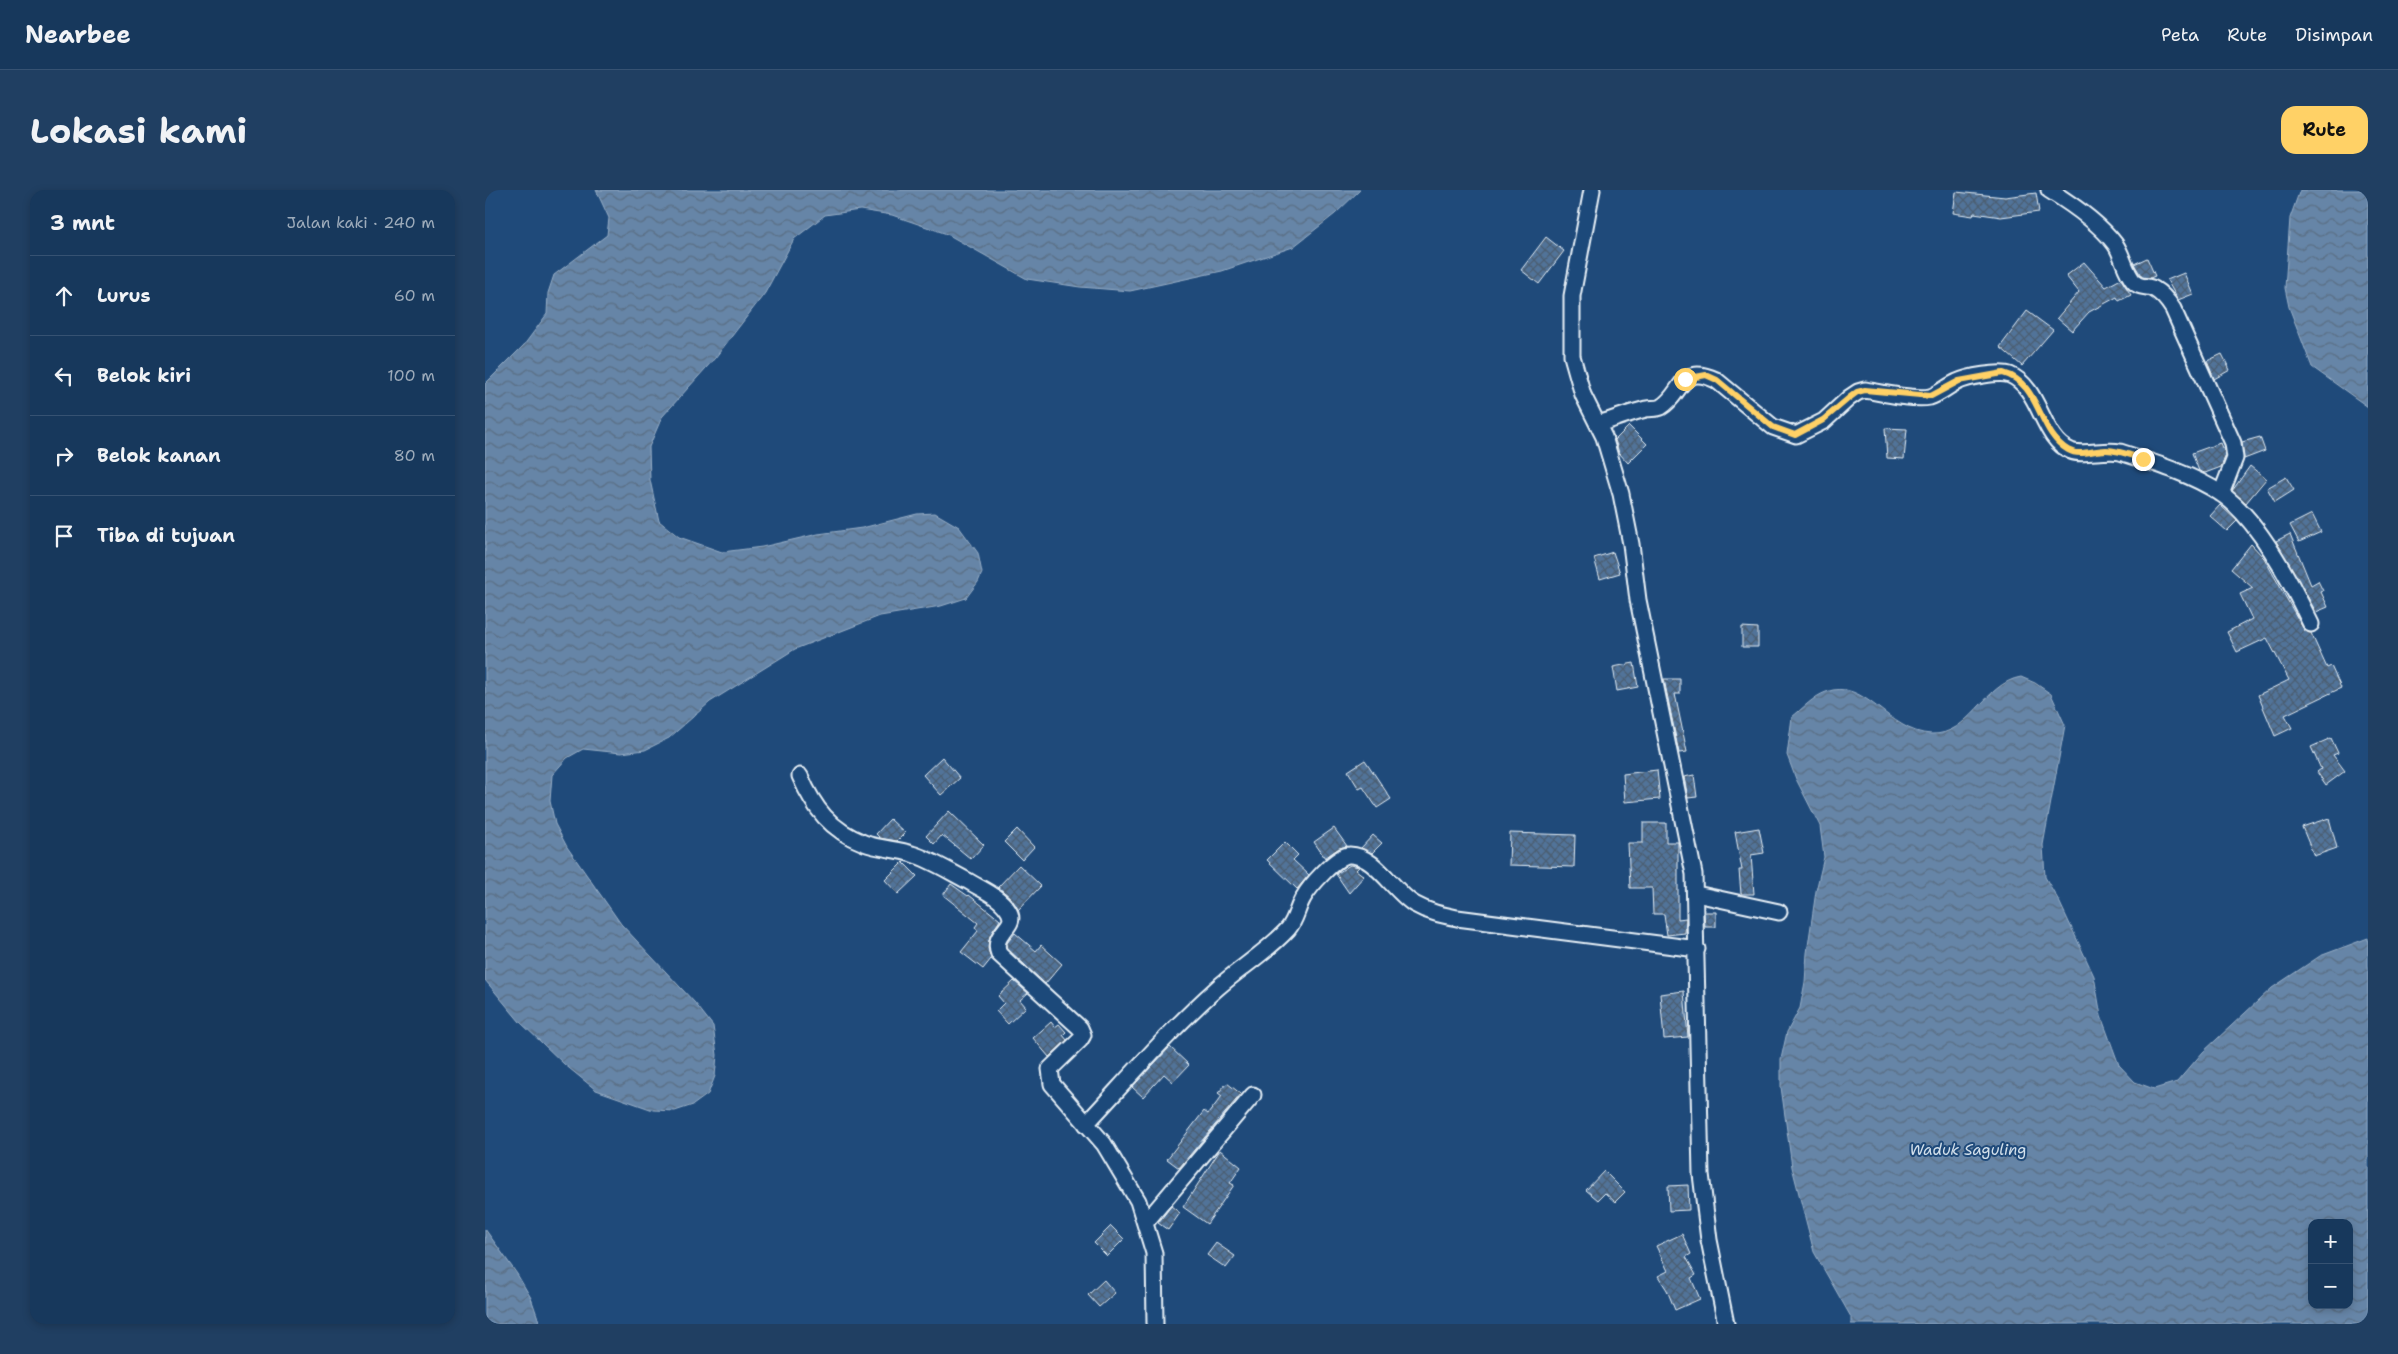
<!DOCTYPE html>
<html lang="id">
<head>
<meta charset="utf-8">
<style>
  body { margin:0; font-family:"Shantell Sans",sans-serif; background:#203f62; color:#f1f3f6 }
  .controls { position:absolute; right:15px; bottom:15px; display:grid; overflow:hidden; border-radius:10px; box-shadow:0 2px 8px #0003 }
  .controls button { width:45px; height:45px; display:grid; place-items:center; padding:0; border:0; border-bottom:1px solid #365272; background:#17385c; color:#f1f3f6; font:25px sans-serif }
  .stop { position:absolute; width:15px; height:15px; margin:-11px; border:4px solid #ffd166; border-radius:50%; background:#fff }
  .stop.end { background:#ffd166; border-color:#fff; box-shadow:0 1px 5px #0008 }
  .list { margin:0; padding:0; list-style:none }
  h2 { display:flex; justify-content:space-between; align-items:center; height:65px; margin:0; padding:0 20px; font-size:21px }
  h2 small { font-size:16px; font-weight:400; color:#9eacbb }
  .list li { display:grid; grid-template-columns:32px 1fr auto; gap:15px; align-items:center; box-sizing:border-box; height:80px; padding:0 20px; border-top:1px solid #365272 }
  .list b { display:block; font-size:19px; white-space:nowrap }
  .list em { font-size:16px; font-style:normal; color:#9eacbb }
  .icon { flex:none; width:28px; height:28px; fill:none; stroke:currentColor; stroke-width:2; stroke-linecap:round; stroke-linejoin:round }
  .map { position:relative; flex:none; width:1883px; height:1134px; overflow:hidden; border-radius:15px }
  header { display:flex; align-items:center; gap:30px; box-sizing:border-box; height:70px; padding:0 25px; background:#17385c; border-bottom:1px solid #365272 }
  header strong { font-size:24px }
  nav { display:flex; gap:28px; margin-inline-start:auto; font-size:18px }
  .intro { display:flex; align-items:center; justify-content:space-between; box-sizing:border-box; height:120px; padding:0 30px }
  h1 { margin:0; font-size:35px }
  .button { padding:12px 22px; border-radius:15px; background:#ffd166; color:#111; font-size:18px; font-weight:700 }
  main { display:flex; gap:30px; padding:0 30px }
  aside { flex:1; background:#17385c; border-radius:15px; box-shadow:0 2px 8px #0003 }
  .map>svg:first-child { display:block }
  .water { fill:url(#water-waves); stroke:#9ab0c7; fill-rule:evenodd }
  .building { fill:url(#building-cross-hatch); stroke:#e8f1f8 }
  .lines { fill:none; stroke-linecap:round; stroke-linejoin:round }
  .minor-casing { stroke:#e8f1f8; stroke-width:19 }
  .minor { stroke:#1f4a7a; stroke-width:15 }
  .route { stroke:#ffd166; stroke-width:6 }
  .labels { text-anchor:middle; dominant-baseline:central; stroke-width:4; stroke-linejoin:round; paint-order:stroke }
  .water-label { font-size:15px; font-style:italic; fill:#d4e1ec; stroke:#1f4a7a }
</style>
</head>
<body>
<header>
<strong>Nearbee</strong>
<nav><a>Peta</a><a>Rute</a><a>Disimpan</a></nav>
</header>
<div class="intro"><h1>Lokasi kami</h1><a class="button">Rute</a></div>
<main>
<aside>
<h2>3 mnt<small>Jalan kaki · 240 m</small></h2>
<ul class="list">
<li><svg class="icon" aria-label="ahead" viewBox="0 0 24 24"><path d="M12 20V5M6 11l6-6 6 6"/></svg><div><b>Lurus</b></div><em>60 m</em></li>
<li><svg class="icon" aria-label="left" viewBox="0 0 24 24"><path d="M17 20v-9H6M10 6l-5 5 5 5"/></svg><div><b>Belok kiri</b></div><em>100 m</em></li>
<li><svg class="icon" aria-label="right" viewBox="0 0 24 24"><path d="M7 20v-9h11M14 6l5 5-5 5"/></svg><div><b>Belok kanan</b></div><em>80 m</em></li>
<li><svg class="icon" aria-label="arrive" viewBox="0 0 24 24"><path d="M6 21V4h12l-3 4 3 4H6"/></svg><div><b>Tiba di tujuan</b></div></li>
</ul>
</aside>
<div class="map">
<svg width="1883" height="1134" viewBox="0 0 1883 1134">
  <defs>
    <pattern id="water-waves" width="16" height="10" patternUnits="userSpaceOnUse" patternTransform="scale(1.25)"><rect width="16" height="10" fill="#6685a7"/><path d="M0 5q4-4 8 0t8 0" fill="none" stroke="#596d82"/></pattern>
    <pattern id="building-cross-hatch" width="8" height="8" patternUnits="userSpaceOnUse" patternTransform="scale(1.25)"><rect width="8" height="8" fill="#517399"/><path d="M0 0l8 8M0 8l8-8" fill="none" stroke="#4c5e72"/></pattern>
  </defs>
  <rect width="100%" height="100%" fill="#1f4a7a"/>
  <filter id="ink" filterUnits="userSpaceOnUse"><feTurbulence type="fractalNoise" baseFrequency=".02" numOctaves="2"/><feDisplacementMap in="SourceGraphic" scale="10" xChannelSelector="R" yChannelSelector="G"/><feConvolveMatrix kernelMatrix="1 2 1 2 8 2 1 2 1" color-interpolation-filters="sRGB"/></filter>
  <g filter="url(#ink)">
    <path class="water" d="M111 0H875L850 24 808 57 737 81 645 101 595 97 542 89 462 44 407 25 375 20 340 25 309 49 280 103 230 168 177 227 164 257 165 290 174 331 194 347 237 362 277 357 333 344 377 338 432 324 450 323 474 337 493 363 497 383 493 392 481 408 456 416 395 426 310 459 225 512 184 548 160 560 136 563 98 559 82 568 67 585 65 611 70 634 82 657 136 734 210 813 228 836 232 865 230 886 223 904 208 915 190 921 168 920 111 900 79 874 35 832 0 790V194L39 155 62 124 63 103 69 85 122 45 124 28Z
      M1815 0H1883V217L1827 177 1804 117 1800 98 1805 28Z
      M1536 487 1550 493 1566 504 1580 535 1558 655 1560 687 1574 711 1609 786 1616 826 1634 875 1650 892 1669 899 1692 892 1718 862 1787 798 1835 766 1883 748V1134H1366V1127L1329 1062 1307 977 1296 897V869L1302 842 1315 818 1320 792 1322 763 1331 701 1339 667 1335 636 1311 589 1302 565 1307 527C1317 519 1329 506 1341 502 1380 487 1403 542 1446 544 1485 546 1499 493 1536 487ZM1827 1033H1864V1115H1827Z
      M0 1039 32 1084 46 1108 55 1134H0Z"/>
    <path class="building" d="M1471 2 1520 7 1551 3 1554 22 1516 27 1489 23 1488 26 1468 23Z
      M1061 47 1079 61 1054 94 1036 80Z
      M1662 68 1670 86 1665 88 1657 87 1649 74Z
      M1599 72 1621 97 1636 89 1646 105 1634 111 1632 107 1604 122 1587 141 1572 128 1594 102 1581 86Z
      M1699 83 1708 104 1693 110 1682 90Z
      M1542 121 1568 140 1537 176 1515 157Z
      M1737 164 1745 180 1729 189 1722 171Z
      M1144 236 1162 254 1143 273 1134 263 1130 250Z
      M1400 238 1422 239 1419 269 1402 268Z
      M1775 247 1780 261 1759 269 1757 252Z
      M1735 253 1737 258H1739L1740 267 1736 277 1720 283 1714 281 1707 263Z
      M1765 276 1781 289 1761 313 1747 301Z
      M1801 287 1809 300 1790 312 1782 298Z
      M1735 315 1752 331 1742 341 1725 326Z
      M1827 324 1836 342 1814 352 1805 335Z
      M1805 344 1826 395 1833 391 1838 401 1836 402 1843 417 1831 422 1791 351Z
      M1766 354 1779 368 1818 438 1826 443 1842 478 1846 476 1856 498 1800 525 1807 538 1790 546 1773 505 1804 490 1782 448 1752 462 1742 442 1767 429 1755 404 1768 398 1746 379Z
      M1128 362 1135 383 1115 389 1109 368Z
      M1257 437 1273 438V457H1257Z
      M1149 473 1153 497 1132 501 1128 477Z
      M1179 489H1195V504H1190L1202 562 1194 563Z
      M1846 548 1853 563 1848 565 1860 581 1841 595 1832 582 1836 579 1826 557Z
      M457 567 475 588 456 605 438 585Z
      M880 570 906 609 892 618 878 597 874 599 863 581Z
      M1172 580 1175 609 1140 612 1138 584Z
      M1209 585 1212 607 1203 608 1199 587Z
      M464 621 499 655 486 669 457 645 449 654 441 646Z
      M1844 628 1852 658 1829 666 1817 637Z
      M405 629 420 643 412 651 395 648 391 644Z
      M1158 633H1181V652H1193V729L1201 728 1200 743 1182 745 1179 724H1168L1167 698H1145L1143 653H1158Z
      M849 638 862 656 854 658 840 668 829 652Z
      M1274 638 1279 663 1266 665 1269 704H1256L1254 680H1257L1250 642Z
      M532 639 549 657 537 670 519 652Z
      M1025 643 1090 645 1089 677 1024 675Z
      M888 645 897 653 887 663 876 658Z
      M800 652 813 665 808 670 824 685 812 699 782 670Z
      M418 672 432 686 413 704 400 690Z
      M534 675 556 696 533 720 526 708 513 697Z
      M865 675 874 677 871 680 879 686 864 703 851 684Z
      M466 694 483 706 484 705 515 730 505 746 503 758 506 769 498 779 476 762 493 741 490 737 493 733 458 705Z
      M1219 722H1231V737H1220Z
      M530 743 551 761 556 755 577 774 560 794 523 759 522 753Z
      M529 791 543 803 535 810 541 817 523 834 511 821 519 813 513 806Z
      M1199 801 1203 847 1179 849 1175 804Z
      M566 832 570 837 574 834 581 842 578 845 582 850 564 867 548 848Z
      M685 857 704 875 688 892 679 884 658 907 647 897Z
      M742 893 756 904 694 978 682 969 719 921 723 924 737 906 733 903Z
      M735 960 756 977 745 993 749 995 722 1034 698 1017Z
      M1119 981 1140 1002 1130 1012 1120 1003 1113 1010 1101 1000Z
      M1203 995 1204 1020 1184 1021 1183 996Z
      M686 1016 695 1023 683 1040 673 1033Z
      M626 1036 639 1049 622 1066 609 1053Z
      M1197 1044 1206 1064 1201 1067 1211 1085 1206 1088 1215 1109 1190 1120 1182 1100 1173 1086 1183 1081 1171 1056Z
      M731 1053 750 1066 741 1078 722 1065Z
      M619 1090 630 1103 614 1117 603 1105Z"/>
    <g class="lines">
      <defs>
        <path id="minor" d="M1107 0 1087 106V166L1098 205 1119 247 1136 304 1146 354 1153 410 1209 684 1216 984 1224 1050 1241 1134
          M1564 0C1585 13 1615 34 1630 54 1638 65 1639 80 1649 92 1655 99 1662 95 1669 99 1678 104 1683 111 1688 119L1748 253 1750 268 1736 304
          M1113 234C1129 229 1145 223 1161 219 1166 218 1172 219 1176 217 1198 204 1194 173 1231 190L1288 237 1311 245 1339 231 1364 208 1373 202 1380 200C1397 203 1428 210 1445 207 1454 204 1463 196 1472 192 1482 187 1515 181 1525 185 1556 198 1556 249 1586 261 1597 266 1620 259 1635 262 1666 272 1707 284 1735 303 1772 327 1807 394 1826 434
          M315 586C329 618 345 640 379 653 395 659 412 659 427 664 447 670 465 682 483 691 496 699 514 706 523 720 535 738 505 741 514 764L595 838 598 845 595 850 565 879 567 894 619 954 653 1011 669 1063 670 1134
          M1211 704 1294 722
          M601 934C643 889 684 841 730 800 753 779 782 762 803 739 811 730 812 718 818 708 824 697 852 665 864 665 889 664 909 702 929 714 943 722 957 725 972 728L1212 759
          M661 1032 768 905"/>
      </defs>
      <use href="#minor" class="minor-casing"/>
      <use href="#minor" class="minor"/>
    </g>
  </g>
  <g class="lines" filter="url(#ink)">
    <path class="route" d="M1200 189 1221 185 1232 190 1288 237 1310 245 1338 230 1364 208 1372 202 1380 200 1446 206 1474 191 1518 183C1556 193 1552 242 1583 260 1595 267 1608 260 1621 260 1633 260 1646 265 1658 269"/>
  </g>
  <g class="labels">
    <g class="water-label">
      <text x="1483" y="960">Waduk Saguling</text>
    </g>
  </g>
</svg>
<div class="controls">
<button>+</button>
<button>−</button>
</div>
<div class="stop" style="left:1200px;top:189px"></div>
<div class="stop end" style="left:1658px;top:269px"></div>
</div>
</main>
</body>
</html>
